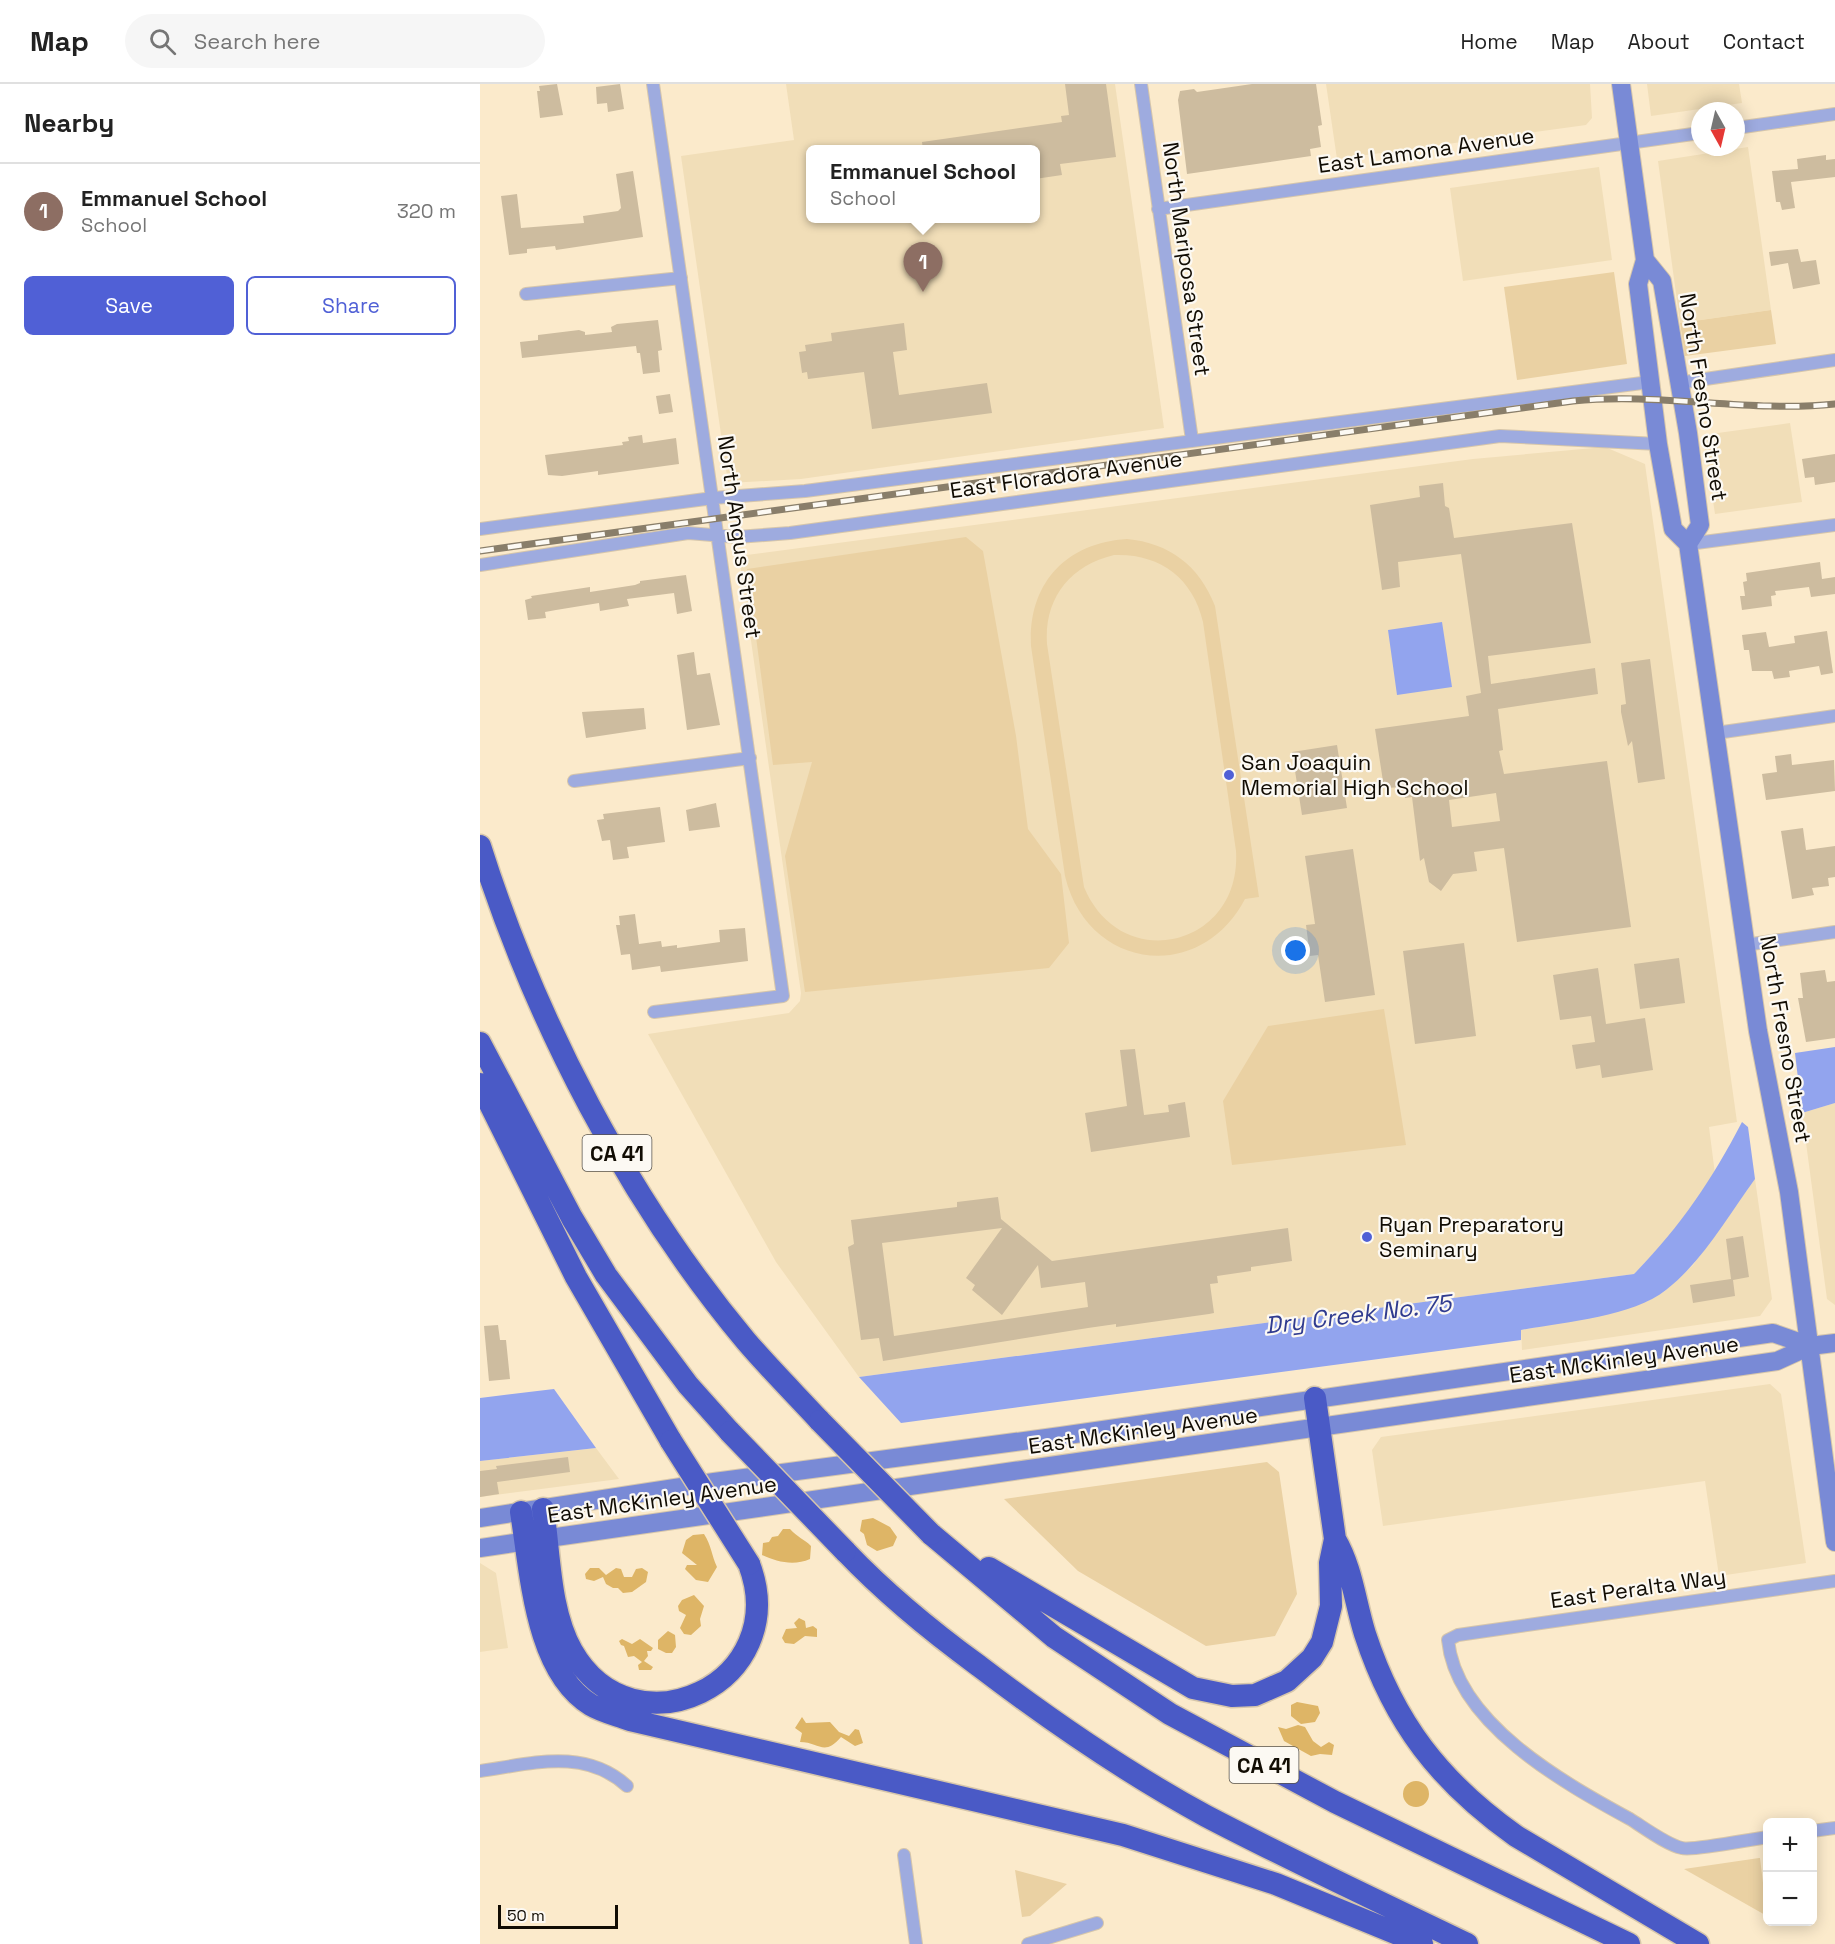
<!DOCTYPE html>
<html lang="en">
<head>
<meta charset="utf-8">
<style>
  body { margin:0; font-family:"Space Grotesk",sans-serif; background:#f6f6f6; color:#222 }
  .controls { position:absolute; right:18px; bottom:18px; display:grid; overflow:hidden; border-radius:9px; box-shadow:0 3px 15px #0003 }
  .controls button { width:54px; height:54px; display:grid; place-items:center; padding:0; border:0; border-bottom:2px solid #e0e0e0; background:#fff; color:#222; font:30px sans-serif }
  .compass { position:absolute; left:1211px; top:18px; width:54px; height:54px; border-radius:50%; background:#fff; box-shadow:0 3px 15px #0003; rotate:172deg }
  .scale { position:absolute; left:18px; bottom:15px; width:120px; box-sizing:border-box; padding-left:6px; border:3px solid #110c03; border-top:0; font-size:16px; line-height:21px; white-space:nowrap; color:#110c03; -webkit-text-stroke:4px #fcf9f3; paint-order:stroke }
  .you { position:absolute; left:816px; top:867px; width:21px; height:21px; margin:-15px; border:4px solid #fff; border-radius:50%; background:#1a73e8; box-shadow:0 0 0 9px #1a73e833 }
  .badge { display:grid; place-items:center; width:39px; height:39px; border-radius:50%; background:#5060d6; color:#fff; font-size:20px; font-weight:700 }
  .pin { position:absolute; translate:-50% -50px; filter:drop-shadow(0 2px 3px #0008) }
  .pin::after { content:''; position:absolute; top:32px; width:21px; height:18px; background:inherit; clip-path:polygon(0 0,100% 0,50% 100%) }
  .popup { position:absolute; left:326px; top:61px; width:234px; height:78px; box-sizing:border-box; display:grid; place-content:center; border-radius:9px; background:#fff; filter:drop-shadow(0 2px 4px #0005); font-size:20px; white-space:nowrap; color:#767676 }
  .popup b { font-size:22px; color:#222 }
  .popup::after { content:''; position:absolute; left:50%; top:100%; margin-left:-12px; border:12px solid transparent; border-top-color:#fff }
  .list { margin:0; padding:0; list-style:none }
  h2 { display:flex; justify-content:space-between; align-items:center; height:78px; margin:0; padding:0 24px; font-size:26px }
  h2 small { font-size:20px; font-weight:400; color:#767676 }
  .list li { display:grid; grid-template-columns:39px 1fr auto; gap:18px; align-items:center; box-sizing:border-box; height:96px; padding:0 24px; border-top:2px solid #e0e0e0 }
  .list b { display:block; font-size:22px; white-space:nowrap }
  .list p { margin:0; font-size:20px; white-space:nowrap; color:#767676 }
  .list em { font-size:20px; font-style:normal; color:#767676 }
  .actions { display:flex; gap:12px; padding:18px 24px }
  .actions a { flex:1; padding:14px 0; border:2px solid #5060d6; border-radius:9px; text-align:center; font-size:21px; color:#5060d6 }
  .actions .main { background:#5060d6; color:#fff }
  .icon { flex:none; width:33px; height:33px; fill:none; stroke:currentColor; stroke-width:2; stroke-linecap:round; stroke-linejoin:round }
  .map { position:relative; flex:none; width:1355px; height:1860px; overflow:hidden }
  header { display:flex; align-items:center; gap:36px; box-sizing:border-box; height:84px; padding:0 30px; background:#fff; border-bottom:2px solid #e0e0e0 }
  header strong { font-size:28px }
  nav { display:flex; gap:33px; margin-inline-start:auto; font-size:21px }
  .search { width:420px; height:54px; background:#f6f6f6; display:flex; align-items:center; gap:15px; box-sizing:border-box; padding:0 21px; border-radius:33px; color:#767676; font-size:22px }
  main { display:flex }
  aside { flex:1; background:#fff }
  .map>svg:first-child { display:block }
  .built { fill:#f1deb8; fill-rule:evenodd }
  .green { fill:#ead1a3; fill-rule:evenodd }
  .forest { fill:#deb566 }
  .water { fill:#92a4ee }
  .building { fill:#cdbc9f; fill-rule:evenodd }
  .lines { fill:none; stroke-linecap:round; stroke-linejoin:round }
  .street-casing { stroke:#d6c6ab; stroke-width:14 }
  .secondary-casing { stroke:#d6c6ab; stroke-width:20 }
  .highway-casing { stroke:#d6c6ab; stroke-width:25 }
  .street { stroke:#9eabdf; stroke-width:12 }
  .secondary { stroke:#798ad6; stroke-width:18 }
  .highway { stroke:#4a5ac6; stroke-width:22 }
  .rail-casing { stroke:#897e6a; stroke-width:7 }
  .rail { stroke:#fcf9f3; stroke-width:4.5; stroke-dasharray:14; stroke-linecap:butt }
  .highway-bridge-casing { stroke:#d6c6ab; stroke-width:25; stroke-linecap:butt }
  .highway-bridge { stroke:#4a5ac6; stroke-width:22 }
  .poi-dot { fill:#5060d6; stroke:#fcf9f3; stroke-width:2 }
  .labels { text-anchor:middle; dominant-baseline:central; stroke-width:4.5; stroke-linejoin:round; paint-order:stroke }
  .shield { fill:#fcf9f3; stroke:#58534b; stroke-width:1.5 }
  .shield-label { font-size:21px; font-weight:bold; fill:#110c03 }
  .street-label { font-size:22px; fill:#110c03; stroke:#fcf9f3 }
  .poi-label { font-size:22px; fill:#110c03; stroke:#fcf9f3; text-anchor:start }
  .water-label { font-size:24px; font-style:italic; fill:#303b8f; stroke:#fcf9f3 }
</style>
</head>
<body>
<header>
<strong>Map</strong>
<div class="search"><svg class="icon" aria-label="search" viewBox="0 0 24 24"><circle cx="10" cy="10" r="6"/><path d="M15 15l6 6"/></svg>Search here</div>
<nav><a>Home</a><a>Map</a><a>About</a><a>Contact</a></nav>
</header>
<main>
<aside>
<h2>Nearby<small></small></h2>
<ul class="list">
<li><span class="badge" style="background:#8d6e63">1</span><div><b>Emmanuel School</b><p>School</p></div><em>320 m</em></li>
</ul>
<div class="actions"><a class="main">Save</a><a>Share</a></div>
</aside>
<div class="map">
<svg width="1355" height="1860" viewBox="0 0 1355 1860">
  <rect width="100%" height="100%" fill="#fbeacb"/>
  <path class="built" d="M306 0H635L684 344 321 395 248 399 201 72 314 56ZM330 65H556V134H330Z
    M846 0H1110L1112 34 1106 41 857 75Z
    M1167 0H1259L1262 19 1171 32Z
    M1268 63 1291 226 1200 239 1178 77Z
    M1119 83 1132 176 983 197 970 104Z
    M1310 339 1322 418 1235 430 1223 351Z
    M1125 363 1165 380 1257 1038 1229 1043 1235 1090 1192 1150 1154 1190 379 1293 296 1178 168 950 309 929 320 917 321 909 259 472 993 375Z
    M1355 1019V1221L1347 1215 1322 1029Z
    M1275 1095 1292 1215 1280 1232 1042 1266 1041 1246 1094 1236 1168 1217 1185 1207 1213 1181Z
    M1290 1300 1301 1310 1326 1479 1239 1492 1225 1397 903 1442 892 1366 901 1353Z
    M116 1364 139 1395 0 1413V1377Z
    M0 1479 16 1489 28 1564 0 1568Z"/>
  <path class="green" d="M1134 188 1147 280 1037 296 1024 203Z
    M1291 226 1296 260 1205 272 1200 239Z
    M486 453 503 467 536 652 548 745 581 790 589 859 569 884 325 908 305 772 332 678 293 681 267 485Z
    M647 455C689 459 719 481 735 522L779 813 765 815C720 901 607 886 585 792L551 562C548 500 585 459 647 455ZM634 471C678 469 713 493 723 538L756 767C762 863 641 892 604 803L567 560C564 515 589 482 634 471Z
    M904 925 926 1061 752 1081 743 1017 788 942Z
    M787 1378 799 1388 817 1510 795 1552 726 1562 598 1487 524 1415Z
    M1280 1774 1287 1832 1204 1785 1279 1774Z
    M535 1786 587 1800 550 1832 542 1833Z"/>
  <path class="forest" d="M393 1434 410 1443 417 1453 413 1462 397 1467 387 1461 384 1450 380 1447 382 1436Z
    M303 1445H310C317 1453 324 1455 331 1462L330 1475C314 1482 297 1478 282 1471L283 1459 289 1458 292 1453 298 1452Z
    M224 1450C232 1463 231 1470 237 1483L228 1498 216 1496 205 1485 207 1481H217L202 1469 206 1456 213 1451Z
    M110 1484H119L126 1491 136 1484 141 1485 144 1493H152L156 1485 162 1484 168 1488 166 1498 152 1508 143 1509 138 1504H133L126 1500 123 1493 114 1497 106 1495 105 1490Z
    M214 1511 224 1522 220 1535 221 1542 211 1551 204 1550 200 1544 206 1531 199 1527 198 1522 202 1516Z
    M319 1534 325 1537 326 1544 333 1542 337 1545V1553L325 1552 314 1560 305 1559 302 1554 306 1545 317 1544 314 1539Z
    M188 1547 195 1551 196 1563 192 1569H186L178 1565V1556Z
    M142 1555 152 1560 160 1555 173 1564 171 1567H167L168 1572 164 1577 173 1583 171 1586H159L158 1581 162 1578 154 1572 148 1573 144 1562 141 1561 139 1557Z
    M817 1618 838 1622 840 1629 835 1638 821 1640 811 1632V1621Z
    M322 1633 326 1639 350 1638 359 1648 369 1652 375 1645 379 1646 383 1659 375 1662 361 1653C344 1673 339 1658 320 1658L322 1649 315 1644Z
    M818 1641 825 1643 833 1657 841 1663 849 1658 854 1661 852 1671 840 1670 831 1672 804 1657 798 1643 806 1645Z
    M923 1710a13 13 0 1 1 26 0a13 13 0 1 1-26 0Z"/>
  <path class="water" d="M962 538 972 603 917 611 908 546Z
    M1355 963V1019L1322 1029 1315 969Z
    M1262 1038 1268 1043 1275 1095C1248 1132 1223 1177 1186 1206 1152 1233 1084 1238 1041 1246V1256L421 1339 379 1293 1154 1190C1200 1143 1232 1096 1262 1038Z
    M74 1305 116 1364 0 1377V1314Z"/>
  <path class="building" d="M77 0 83 31 60 34 57 7H60L59 2Z
    M140 0 144 25 128 28 127 19 117 20 116 3Z
    M585 0H626L636 73 580 80 582 91 555 95V66H443L442 58 582 38 581 32 589 31Z
    M772 0H836L842 41 838 42 841 63 830 65 831 72 707 90 698 16 700 7 714 5 717 8Z
    M1346 71V76L1355 75V93L1311 98 1315 124 1302 126 1300 118H1296L1292 87 1318 85 1317 75Z
    M153 87 163 153 76 166 75 162 47 165V169L29 171 21 112 37 110 41 144 104 139 103 132 138 127 141 124 136 90Z
    M1318 165 1321 178 1336 176 1340 200 1313 205 1308 179 1291 182 1289 168Z
    M178 236 182 266 178 267 180 288 163 290 160 269H157L156 262 42 274 40 258 58 256V251L99 246 105 248V251L132 248 131 243 137 240Z
    M424 239 427 266 413 268 419 311 507 299 512 329 392 345 384 288 328 295 327 288 322 289 319 268 326 267 325 261 352 257 351 249Z
    M190 310 193 328 179 330 176 312Z
    M162 351 163 359 196 354 199 380 118 391V387L82 392 68 391 65 371 143 361 142 358 149 357 148 353Z
    M1355 370V398L1335 401 1334 393 1325 394 1322 375Z
    M963 399 965 422 969 424 974 454 1092 439 1111 559 1008 572 1011 600 1115 584 1118 610 1018 625 1023 666 1019 667 1024 690 1127 677 1151 843 1037 858 1024 764 994 768 997 787 973 790 961 807 949 798 944 774 940 777 932 713 925 714V703L904 704 895 645 989 632 986 612 1001 609 981 470 918 478 920 503 902 506 890 421 940 413 939 402ZM1016 709 1020 737 972 743 969 716Z
    M1340 478 1342 495 1355 493V510L1331 513 1329 503 1295 507 1296 511 1291 512 1292 522 1262 526 1260 512H1265L1263 498 1267 497 1266 489Z
    M206 491 212 527 197 530 194 509 147 515 149 522 120 527 119 519 76 526 65 528 66 534 48 536 45 516 52 514 51 512 110 503V508L155 501 160 499V497Z
    M1347 547 1353 589 1341 591 1339 582 1309 587 1310 593 1294 595 1292 587H1272L1269 566H1264L1262 551 1286 548 1289 563 1315 559 1314 552Z
    M214 568 217 591 230 589 240 641 207 646 197 571Z
    M1170 575 1185 695 1158 699 1152 657 1148 662 1141 628V621L1146 620 1141 579Z
    M164 624 166 645 106 654 102 628Z
    M857 661 867 724 822 731 812 668Z
    M1311 670 1312 681 1354 676 1355 707 1286 716 1282 690 1297 688 1295 672Z
    M236 719 240 743 209 747 206 726Z
    M180 723 185 758 147 763 149 774 133 776 130 756 122 757 117 736 124 735 123 730Z
    M1323 744 1326 766 1355 762V793L1348 794 1349 802 1332 804 1334 811 1312 815 1301 747Z
    M873 765 895 911 845 918 838 871 830 872 826 841 835 840 825 772Z
    M155 830 159 860 181 857 182 863 197 861V864L240 858 239 846 265 844 268 877 181 888 180 882 152 886 150 870 141 871 136 841H140L139 832Z
    M984 859 996 952 935 960 923 867Z
    M1199 874 1205 919 1160 925 1154 880Z
    M1118 884 1126 940 1165 934 1173 986 1122 994 1120 981 1096 985 1092 961 1115 958 1111 932 1080 936 1073 891Z
    M1345 886 1347 898 1355 897V954L1326 958 1318 914H1323L1320 889Z
    M655 965 664 1031 689 1028 688 1021 705 1018 710 1053 611 1068 605 1029 647 1022 640 966Z
    M518 1113 521 1135 572 1177 808 1144 812 1177 771 1183V1187L737 1192 738 1199 730 1200 734 1229 729 1230 636 1243V1240L608 1244 403 1277 399 1254 381 1256 368 1163 374 1160 371 1136 477 1123V1118ZM522 1144 486 1194 495 1201 492 1206 522 1231 558 1181 561 1204 605 1198 608 1223 414 1252 402 1159Z
    M1263 1152 1269 1193 1253 1196 1255 1212 1213 1219 1210 1201 1251 1195 1246 1155Z
    M18 1241 20 1256H26L30 1295 9 1297 4 1242Z
    M88 1373 90 1388 17 1398 19 1410 0 1413V1387L17 1385 16 1382Z"/>
  <g class="lines">
    <defs>
      <path id="street" d="M173 0 303 912 174 928
        M661 0 712 356
        M1256 44 1355 30
        M678 125 1220 49
        M46 210 201 194
        M1198 299 1355 276
        M0 445 233 414 325 407 1170 298
        M1208 460 1355 441
        M0 481 208 449 257 453 310 449 1020 352 1178 360
        M1236 649 1355 632
        M94 697 270 674
        M1265 861 1355 848
        M0 1687C51 1680 104 1663 147 1702
        M1332 1747 1355 1744
        M1288 1753C1272 1755 1212 1767 1202 1764 1187 1761 1163 1743 1150 1735 1084 1699 976 1639 968 1556L978 1551 1355 1497
        M424 1771 436 1860
        M548 1860 617 1839"/>
      <path id="secondary" d="M1141 0 1165 176 1158 200 1178 360 1193 445 1208 460 1278 947 1309 1108 1355 1458
        M1165 176 1182 197 1208 349 1220 441 1208 460
        M0 1434 234 1398 581 1352 1293 1249 1330 1262
        M0 1464 1297 1277 1330 1262 1355 1259"/>
      <path id="highway" d="M0 762C55 936 148 1116 266 1257 289 1284 315 1310 340 1337
        M0 959 92 1134 126 1191 208 1301 250 1348
        M0 1000 96 1193 191 1357
        M63 1425C70 1471 69 1526 92 1567 154 1675 314 1598 269 1480
        M41 1428C51 1488 55 1587 111 1621 123 1628 137 1631 150 1636L643 1751 796 1800 942 1860
        M451 1450 574 1553 690 1630 855 1718 1149 1860
        M855 1455C872 1484 875 1518 885 1550 914 1639 960 1698 1036 1752L1218 1860
        M365 1467C406 1510 451 1547 499 1582 571 1637 647 1689 726 1732 812 1777 900 1818 987 1860
        M509 1484 713 1604 752 1612 775 1611 807 1597 832 1574 842 1558 851 1522 850 1479 855 1455 835 1314"/>
    </defs>
    <use href="#street" class="street-casing"/>
    <use href="#secondary" class="secondary-casing"/>
    <use href="#highway" class="highway-casing"/>
    <use href="#street" class="street"/>
    <use href="#secondary" class="secondary"/>
    <use href="#highway" class="highway"/>
    <defs>
      <path id="rail" d="M0 467 1093 317C1181 308 1267 329 1355 320"/>
    </defs>
    <use href="#rail" class="rail-casing"/>
    <use href="#rail" class="rail"/>
    <defs>
      <path id="highway-bridge" d="M340 1337 451 1450
        M250 1348 365 1467
        M191 1357 269 1480"/>
    </defs>
    <use href="#highway-bridge" class="highway-bridge-casing"/>
    <use href="#highway-bridge" class="highway-bridge"/>
  </g>
  <g class="poi-dot">
    <circle cx="749" cy="691" r="6"/>
    <circle cx="887" cy="1153" r="6"/>
  </g>
  <g class="labels">
    <g class="shield">
      <rect x="102.5" y="1051" width="69" height="36" rx="4.5"/>
      <rect x="749.5" y="1663" width="69" height="36" rx="4.5"/>
    </g>
    <g class="shield-label">
      <text x="137" y="1069">CA 41</text>
      <text x="784" y="1681">CA 41</text>
    </g>
    <g class="street-label">
      <text transform="translate(946 66) rotate(-8)">East Lamona Avenue</text>
      <text transform="translate(707 175) rotate(82)">North Mariposa Street</text>
      <text transform="translate(1224 313) rotate(81)">North Fresno Street</text>
      <text transform="translate(586 390) rotate(-8)">East Floradora Avenue</text>
      <text transform="translate(260 453) rotate(82)">North Angus Street</text>
      <text transform="translate(1306 955) rotate(80)">North Fresno Street</text>
      <text transform="translate(1144 1275) rotate(-8)">East McKinley Avenue</text>
      <text transform="translate(663 1346) rotate(-8)">East McKinley Avenue</text>
      <text transform="translate(182 1415) rotate(-8)">East McKinley Avenue</text>
      <text transform="translate(1158 1504) rotate(-8)">East Peralta Way</text>
    </g>
    <g class="poi-label">
      <text x="761" y="678">San Joaquin<tspan x="761" dy="25">Memorial High School</tspan></text>
      <text x="899" y="1140">Ryan Preparatory<tspan x="899" dy="25">Seminary</tspan></text>
    </g>
    <g class="water-label">
      <text transform="translate(878 1230) rotate(-7)">Dry Creek No. 75</text>
    </g>
  </g>
</svg>
<div class="controls">
<button>+</button>
<button>−</button>
</div>
<svg class="compass" viewBox="-18 -18 36 36"><path d="M0-13l5 13h-10z" fill="#e53935"/><path d="M0 13l5-13h-10z" fill="#767676"/></svg>
<div class="scale">50 m</div>
<div class="you"></div>
<div class="pin badge" style="left:443px;top:208px;background:#8d6e63">1</div>
<div class="popup"><b>Emmanuel School</b>School</div>
</div>
</main>
</body>
</html>
